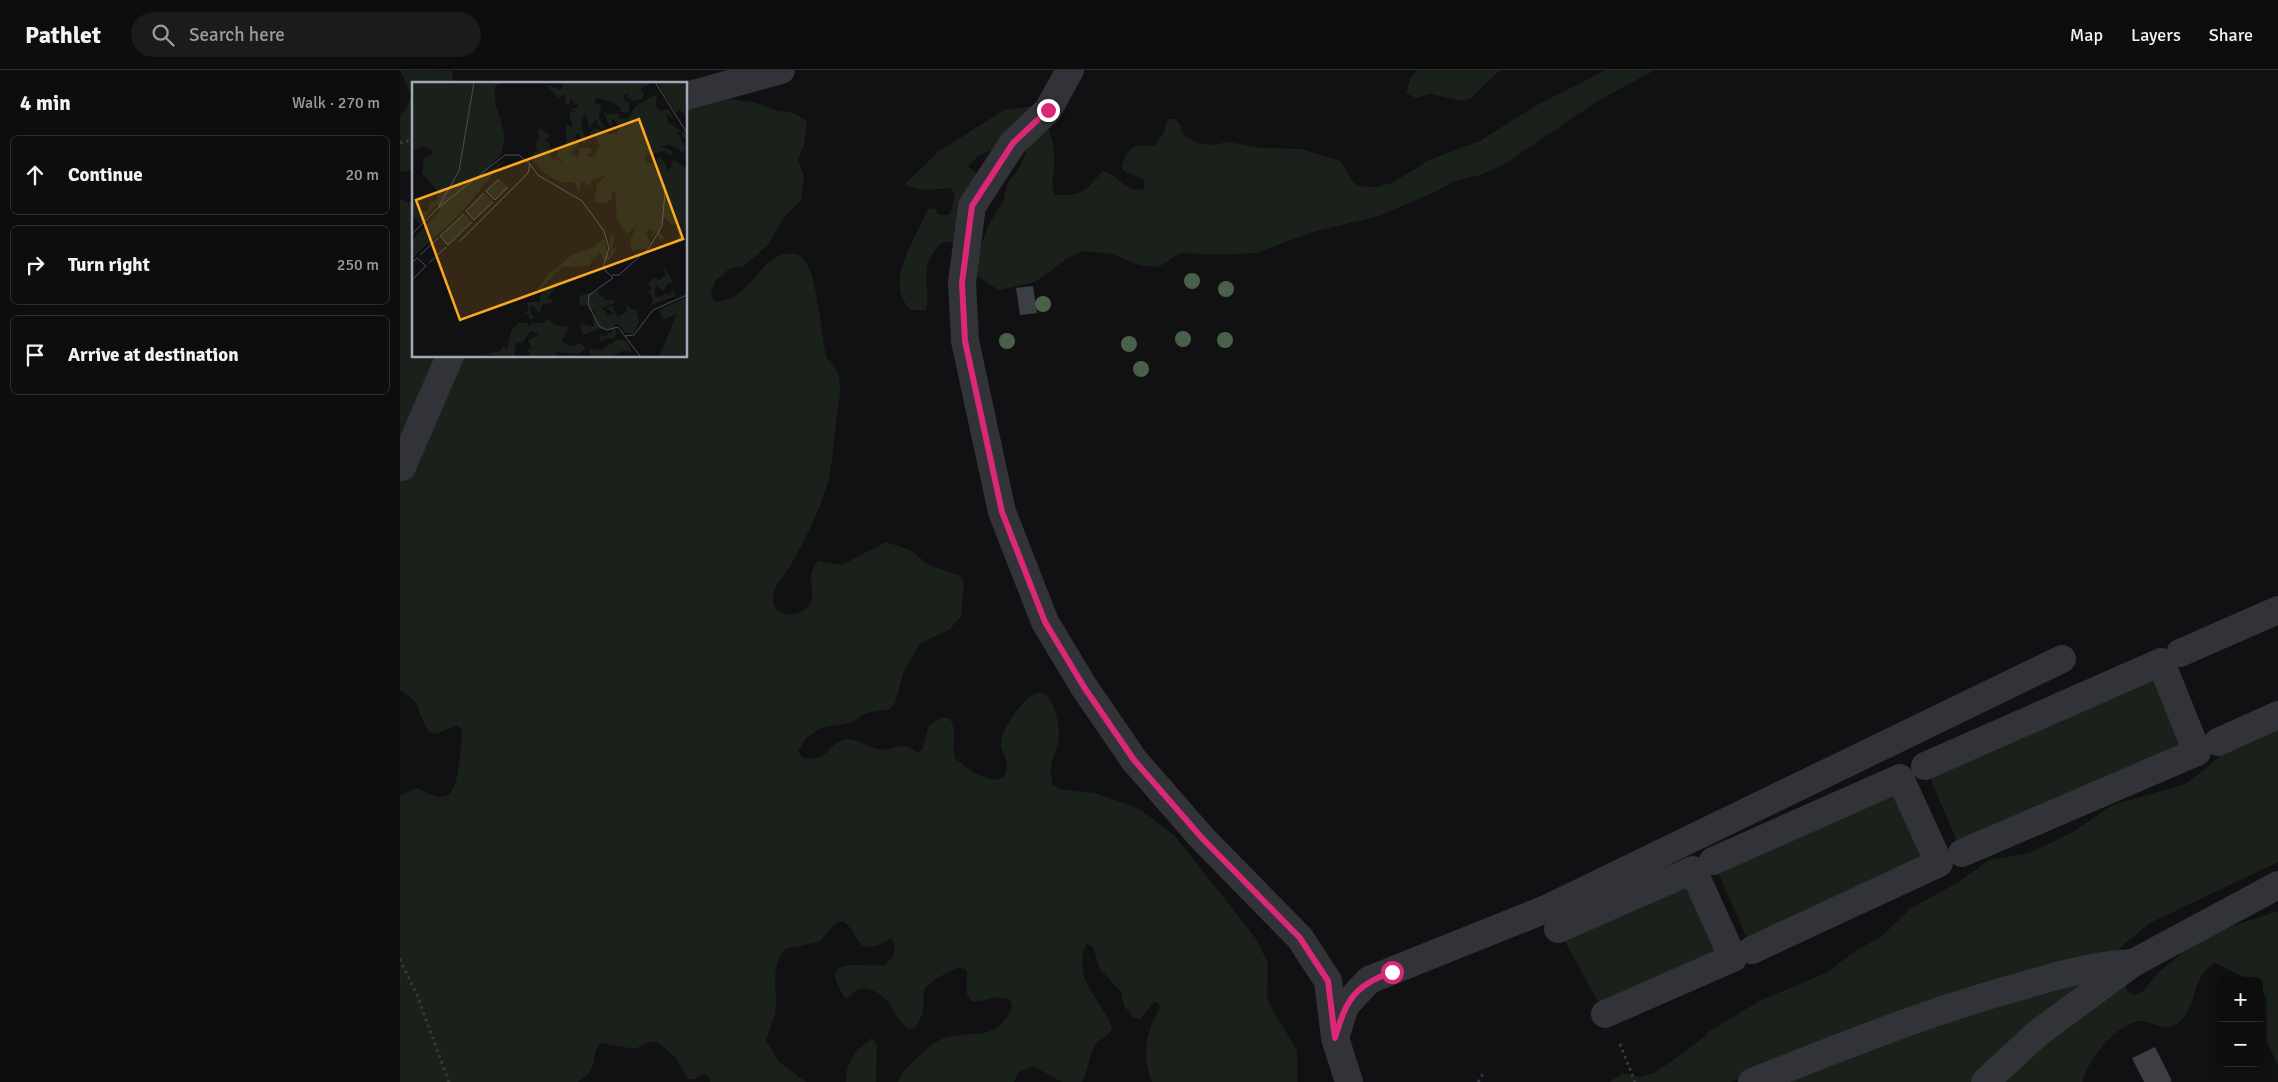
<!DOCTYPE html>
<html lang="en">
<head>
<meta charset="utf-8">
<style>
  body { margin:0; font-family:Signika,sans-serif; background:#1b1b1c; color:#f1f3f6 }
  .controls { position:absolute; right:15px; bottom:15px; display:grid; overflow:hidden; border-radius:8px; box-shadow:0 2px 12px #0003 }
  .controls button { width:45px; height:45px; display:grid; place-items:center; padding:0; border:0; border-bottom:1px solid #2d2d2e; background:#0d0d0e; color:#f1f3f6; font:25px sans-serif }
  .stop { position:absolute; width:15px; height:15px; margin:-11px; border:4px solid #db2777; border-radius:50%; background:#fff }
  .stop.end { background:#db2777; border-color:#fff; box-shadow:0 1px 5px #0008 }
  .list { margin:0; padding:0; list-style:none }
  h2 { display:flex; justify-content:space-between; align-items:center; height:65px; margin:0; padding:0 20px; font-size:21px }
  h2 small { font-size:16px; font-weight:400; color:#9a9c9e }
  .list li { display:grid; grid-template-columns:32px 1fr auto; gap:15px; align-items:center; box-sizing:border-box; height:80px; margin:0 10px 10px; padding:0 10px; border:1px solid #2d2d2e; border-radius:8px }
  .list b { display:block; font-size:19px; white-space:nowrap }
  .list em { font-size:16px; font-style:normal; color:#9a9c9e }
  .icon { flex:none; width:28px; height:28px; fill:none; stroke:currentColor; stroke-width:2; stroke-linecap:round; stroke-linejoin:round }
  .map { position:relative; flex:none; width:1878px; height:1012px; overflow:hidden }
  header { display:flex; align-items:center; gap:30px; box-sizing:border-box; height:70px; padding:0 25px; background:#0d0d0e; border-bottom:1px solid #2d2d2e }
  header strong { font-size:24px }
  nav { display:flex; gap:28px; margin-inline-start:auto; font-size:18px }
  .search { width:350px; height:45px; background:#1b1b1c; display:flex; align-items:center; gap:12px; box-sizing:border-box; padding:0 18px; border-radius:28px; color:#9a9c9e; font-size:19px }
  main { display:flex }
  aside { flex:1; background:#0d0d0e }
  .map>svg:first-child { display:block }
  .green { fill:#19211a }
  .building { fill:#3d3e43 }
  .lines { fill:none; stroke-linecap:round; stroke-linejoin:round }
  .path { stroke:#383a3f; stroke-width:3; stroke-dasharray:2.5 4; stroke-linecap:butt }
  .minor { stroke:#323338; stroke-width:28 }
  .tree { fill:#49604b }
  .route { stroke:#db2777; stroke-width:6 }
  .inset-road { fill:none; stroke:#4b4d54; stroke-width:1 }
  .view { fill:#fca920; fill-opacity:0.15; stroke:#fca920; stroke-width:2.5 }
  .inset-edge { fill:none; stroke:#a2a8b5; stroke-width:2.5 }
</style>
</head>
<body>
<header>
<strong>Pathlet</strong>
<div class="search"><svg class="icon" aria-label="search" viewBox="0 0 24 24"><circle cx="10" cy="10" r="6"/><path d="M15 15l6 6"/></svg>Search here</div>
<nav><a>Map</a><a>Layers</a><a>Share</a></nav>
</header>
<main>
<aside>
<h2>4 min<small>Walk · 270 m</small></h2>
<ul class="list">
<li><svg class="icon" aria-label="ahead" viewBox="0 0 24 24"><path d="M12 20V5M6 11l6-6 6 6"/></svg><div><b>Continue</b></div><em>20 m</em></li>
<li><svg class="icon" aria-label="right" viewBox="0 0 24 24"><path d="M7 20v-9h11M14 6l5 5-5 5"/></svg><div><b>Turn right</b></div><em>250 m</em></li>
<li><svg class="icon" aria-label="arrive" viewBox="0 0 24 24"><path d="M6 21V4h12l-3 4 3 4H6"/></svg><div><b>Arrive at destination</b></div></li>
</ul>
</aside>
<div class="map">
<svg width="1878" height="1012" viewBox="0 0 1878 1012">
  <rect width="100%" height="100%" fill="#111113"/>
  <path class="green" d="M0 0 53 1 52 14H14V100L0 102V46L6 40 11 25Z
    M1017 0H1100L1070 29 1062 31 1031 24 1016 28 1006 23 1011 7Z
    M1206 0H1255L1201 29 1103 95 1080 105 1052 112 1037 121 976 147 916 161 856 183 816 185 783 183 776 185 762 195 754 197 739 195 712 184 684 181 668 188 635 212 599 220 578 207 574 202 575 193 588 156 604 129 607 114 620 97 626 82 628 66 579 85 568 96 587 112 556 173C546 171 542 171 536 179 518 201 532 218 526 240H511C482 213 516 168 528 139L535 138 539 145H548L552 139 555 124 550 118C535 119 519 123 505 114L538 82 604 40 636 36C649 55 655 71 654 95 654 107 650 114 655 125 686 126 684 121 703 101 720 105 725 124 744 119V110L722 100C722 92 727 78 737 76 741 75 748 76 754 76L763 64 768 49H775L780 55 783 64 796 73 812 75 828 72 861 78 902 79 940 91 953 112 959 116 976 117 992 113 1029 90 1080 71 1135 36Z
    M286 24 354 32 378 41 394 43 407 51 404 75 398 90 404 106 401 130 384 148 367 176 344 196 329 199 316 210 311 224 314 231C353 234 361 174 398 185 412 190 416 224 418 236 421 249 423 277 427 288 431 295 438 299 439 307 442 322 438 337 436 352 434 370 433 390 429 408 421 438 408 464 393 491 387 503 374 514 373 527 370 547 398 549 408 536 420 521 402 511 418 491L442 495 486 472 510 480 529 495 560 506 564 513 561 546 550 559 521 573 504 600 495 633 490 639 466 643 453 652 421 658 407 667 398 681 403 688C427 691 424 680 440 671 453 665 465 677 477 679 495 682 501 668 518 683L523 678 529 655 543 647 550 649C558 662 551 674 555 688 564 697 603 725 607 698 608 689 600 681 601 672 601 660 625 623 639 623 654 622 660 655 659 667 658 677 653 686 651 696 650 702 652 709 653 715L660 719 695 723 740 739 775 766 857 870 868 894 867 927 870 935 897 980V1012H752C741 986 746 961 761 936L755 931 740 949 733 947 724 936 721 922 700 899 693 877 686 874C672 911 700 927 712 957 709 967 702 967 696 974 688 985 689 1000 682 1012H662L633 996 619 1002 614 1012H498C501 1003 505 1000 511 994 520 985 531 973 544 968 575 959 596 973 612 938L610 930C596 923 585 933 571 931L567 924V900L559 897 537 908 524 919 523 943 516 958 509 959C494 949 494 932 476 922 462 915 456 919 446 929 415 885 457 897 485 895 494 887 498 880 491 868 453 892 461 861 442 851L435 854 419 872 385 879C368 901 379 919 375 943 373 952 369 961 366 970L379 992 406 1012H310L309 1007 303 1004 295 1009H288L275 987 257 972H249L235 979 201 973C188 987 203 995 178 1012H0V725L16 718C24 721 37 729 46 726 60 722 61 673 62 660L57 655 35 664 28 661 24 653 15 631 0 620V129L14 134V286H286Z
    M1761 592 1797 682 1562 783 1525 696Z
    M1878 657V792L1750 853 1724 874 1719 880 1721 906 1728 922 1736 925 1743 921 1758 903 1795 872 1827 858 1878 841V996L1867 972 1866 929 1859 911H1852L1815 893C1789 906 1799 942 1775 955 1764 962 1752 951 1741 951 1718 952 1686 991 1683 1012H1385L1362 1001 1331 1012H1210L1223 1003 1238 1007 1254 1003 1293 976 1310 961 1361 930 1426 903 1452 883 1482 866 1511 838 1557 813 1589 790 1630 783 1671 763 1712 735 1786 714 1830 678Z
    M1500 708 1539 793 1352 880 1313 791Z
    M1293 800 1333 888 1205 944 1158 859Z
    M472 968 477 975 476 1012H446C446 991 456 980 472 968Z"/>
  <path class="building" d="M633 216 637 243 620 245 616 218Z
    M1755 977 1772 1011 1770 1012H1744L1732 988Z"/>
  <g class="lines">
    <path class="path" d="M0 73 14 69
      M0 889 17 925 49 1012
      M1220 974 1235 1012
      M1078 1012 1083 1004"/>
    <path class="minor" d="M670 0 648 40 613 73 572 136 562 213 565 271 602 442 645 552 684 617 734 690 802 768 900 868 928 911 935 968
      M286 26 381 0
      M2 397 50 286
      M1780 583 1878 540
      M1818 672 1878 645
      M1525 696 1761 592 1797 682 1562 783
      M1313 791 1500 708 1539 793 1352 880
      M1158 859 1293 800 1333 888 1205 944
      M949 1012 935 968 945 936 969 910 1146 839 1662 589
      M1352 1012C1441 977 1529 941 1622 916 1658 905 1695 895 1733 893
      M1585 1012 1638 963 1733 893 1878 815"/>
  </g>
  <g class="tree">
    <circle cx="792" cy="211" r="8"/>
    <circle cx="826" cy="219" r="8"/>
    <circle cx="643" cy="234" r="8"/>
    <circle cx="783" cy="269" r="8"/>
    <circle cx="825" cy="270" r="8"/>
    <circle cx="607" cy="271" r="8"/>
    <circle cx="729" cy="274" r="8"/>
    <circle cx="741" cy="299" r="8"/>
  </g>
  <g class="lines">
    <path class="route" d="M648 40 613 73 572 136 562 213 565 271 602 442 645 552 684 617 734 690 802 768 900 868 928 911 935 968C946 931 953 916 992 902"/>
  </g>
  <g transform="translate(12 12)">
    <rect width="275" height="275" fill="#111113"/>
    <path d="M0 0H90L83 4V20L93 54 90 71 71 93 92 78 89 82 48 132 0 176V158L29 127 25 122 8 142 0 133 1 120H5L10 129H17L18 121 25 118 27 111 10 91 12 76 20 72V68L11 64 0 70ZM148 0H240L229 7 232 12 230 17 221 19 215 15 218 11 212 13 213 21 217 20V31L209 30 208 25 199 20 184 16 183 21 189 23 187 36 193 47 187 45 184 37 177 47 174 31 169 40 174 60 172 62 166 51 162 57H167V62L158 72 166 75 168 66H178L180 70 174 74 182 75 187 65 185 57 176 51 184 46 198 53 205 50 207 43 199 36 201 43 197 44 192 29 197 33 206 31 208 36 215 37 224 24 245 12 244 24 248 29 257 27 262 38 254 31 256 40 275 53V57L271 56 269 50H265L274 67 270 71 273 77 267 67 258 63 248 64 259 68 261 75 253 69 233 74 235 81 239 80 247 86 244 77 249 75 257 89 262 78 275 87V147L268 153 271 161 264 157 267 153 265 146 271 142 259 143 252 135 247 149 253 157 247 158 244 149 239 157 241 150 237 147 234 151 239 161 233 167 220 169 218 159 224 144 215 152 205 139 203 110H200V117L193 122 182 120 185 102 194 93 180 98 178 104 169 99 167 111 162 100H148L132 91 122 79 120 72 126 68 123 62 127 55 126 46 138 53 132 60H137L140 79 143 76 152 83 145 74 146 66 154 65V43L161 45 157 33 159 29 164 30 158 26H165L166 22 161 21 160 14 157 22H153V12L147 16 133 2 148 8 151 4ZM245 0H275V35L268 28 264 31ZM87 97 96 105 83 118 74 109ZM72 111 81 120 62 138 54 129ZM52 132 60 140 36 163 28 154ZM198 151 203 156 200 166 206 165 197 179 191 178 188 170 183 175H177L181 177 177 184 150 185 119 217 136 193 161 172 182 165 190 157H193L196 174 198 172ZM252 185 262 202 256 201 251 209 244 203 242 214 248 215 253 211 258 213 260 207 264 214 239 223 241 218 237 209 240 206 236 203 241 195 247 198 253 194ZM150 198 135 216 141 218 140 221 131 222 127 231 120 223 118 229 122 237H117V232H113L117 226 115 220H127L129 212 143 200ZM185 209 193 218H202V221L190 226 197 234 199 231 202 234V231L194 227 200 223 206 235 215 229 214 221 220 228 224 227 227 240 221 252 213 251 206 241 202 244 205 251 202 257 194 256 190 260 187 258 188 253 194 254 197 250 200 253 199 248 187 247 171 253 168 242 182 245 181 235 184 229 175 228 178 225 176 223H168L167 214ZM275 215V275H247L265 232 251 238 247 228ZM135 237 143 243 157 245 150 260 161 264 168 261 174 267 165 272 144 270 143 275H115L118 272 114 265 120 268 116 258 128 252 119 249 111 260 102 262 104 265 102 275 73 272 88 269 92 264 95 267 99 249 106 241H115L118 245 119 241H132ZM206 257 215 259 220 270 213 268 197 275H181L177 271V267L189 268Z" fill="#19211a"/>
    <path class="inset-road" d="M243 0 275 51M118 82 126 93 170 119 192 149 197 166 191 186 201 196 177 213 176 222 187 244 195 248 206 245 229 275M87 97 74 109 83 118 96 105M72 111 54 129 62 138 81 120M26 126 93 73H107L118 82 116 91 48 159M52 132 28 154 36 163 60 140M0 152 26 126 47 89 62 0M8 173 26 156M0 181 5 176 14 184 0 198M17 181 34 165M200 193H207L237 166 250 144 253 110M213 254 222 253 241 228 275 213"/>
    <path class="view" d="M227 37 271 157 48 238 4 118Z"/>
    <rect width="275" height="275" class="inset-edge"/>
  </g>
</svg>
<div class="controls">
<button>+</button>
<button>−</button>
</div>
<div class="stop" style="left:992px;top:902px"></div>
<div class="stop end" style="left:648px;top:40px"></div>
</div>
</main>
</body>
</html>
